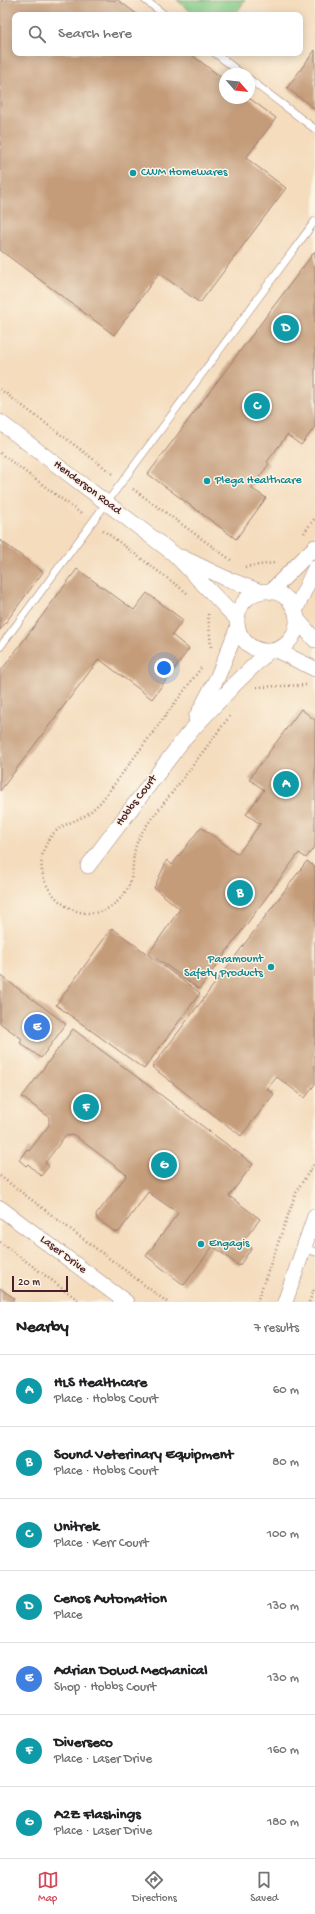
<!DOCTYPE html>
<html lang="en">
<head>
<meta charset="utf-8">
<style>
  body { margin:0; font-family:"Gochi Hand",sans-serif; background:#f2f2f2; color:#202124 }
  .compass { position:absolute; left:219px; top:68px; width:36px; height:36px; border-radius:50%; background:#fff; box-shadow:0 2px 10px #0003; rotate:118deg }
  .scale { position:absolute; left:12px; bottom:10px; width:56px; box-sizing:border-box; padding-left:4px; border:2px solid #4a1f2b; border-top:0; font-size:11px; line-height:14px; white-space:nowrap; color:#4a1f2b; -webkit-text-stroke:3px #fcf5e5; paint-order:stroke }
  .you { position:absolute; left:164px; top:668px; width:14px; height:14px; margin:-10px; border:3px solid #fff; border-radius:50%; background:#1a73e8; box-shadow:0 0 0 6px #1a73e833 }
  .badge { display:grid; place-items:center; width:26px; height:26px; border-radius:50%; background:#d1495b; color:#fff; font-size:13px; font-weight:700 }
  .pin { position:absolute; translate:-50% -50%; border:2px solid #fff; box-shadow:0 1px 4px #0006 }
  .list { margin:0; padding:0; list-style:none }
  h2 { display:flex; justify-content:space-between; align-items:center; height:52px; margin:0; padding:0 16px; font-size:17px }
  h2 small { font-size:13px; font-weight:400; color:#757577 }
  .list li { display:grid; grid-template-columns:26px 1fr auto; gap:12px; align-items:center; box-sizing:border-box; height:72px; padding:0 16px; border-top:1px solid #e0e0e0 }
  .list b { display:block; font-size:15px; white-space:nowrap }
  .list p { margin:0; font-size:13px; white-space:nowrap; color:#757577 }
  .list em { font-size:13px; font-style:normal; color:#757577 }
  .icon { flex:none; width:22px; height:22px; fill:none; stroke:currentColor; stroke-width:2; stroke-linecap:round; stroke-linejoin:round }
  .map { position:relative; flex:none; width:315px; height:1302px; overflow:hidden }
  .search { position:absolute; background:#fff; box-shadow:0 2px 10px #0003; left:12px; right:12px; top:12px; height:44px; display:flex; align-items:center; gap:10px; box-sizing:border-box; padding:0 14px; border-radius:8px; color:#757577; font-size:15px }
  .sheet { height:556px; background:#fff }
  nav { display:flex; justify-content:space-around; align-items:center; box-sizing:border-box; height:56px; border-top:1px solid #e0e0e0; background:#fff; font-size:11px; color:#757577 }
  nav a { display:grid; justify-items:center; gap:2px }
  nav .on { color:#d1495b }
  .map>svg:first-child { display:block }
  .green { fill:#7fc986; stroke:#647458 }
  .building { fill:#c49c7a }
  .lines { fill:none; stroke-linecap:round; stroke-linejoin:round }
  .service-casing { stroke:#9f7e74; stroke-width:8 }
  .minor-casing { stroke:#9f7e74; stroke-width:16 }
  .path { stroke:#9f7e74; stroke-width:2.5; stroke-dasharray:1 3; stroke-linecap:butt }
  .service { stroke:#fff; stroke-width:7 }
  .minor { stroke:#fff; stroke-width:15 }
  .culture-dot { fill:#0f9aa8; stroke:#fcf5e5; stroke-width:1.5 }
  .labels { text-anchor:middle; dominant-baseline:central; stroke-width:3; stroke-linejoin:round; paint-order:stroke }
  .culture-label { font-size:12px; fill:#0d838f; stroke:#fcf5e5; text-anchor:start }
  .street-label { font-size:12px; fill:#4a1f2b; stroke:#fcf5e5 }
</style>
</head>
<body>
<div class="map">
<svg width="315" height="1302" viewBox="0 0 315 1302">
  <rect width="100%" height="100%" fill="#fcf5e5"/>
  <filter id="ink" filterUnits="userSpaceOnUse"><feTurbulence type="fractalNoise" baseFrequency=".025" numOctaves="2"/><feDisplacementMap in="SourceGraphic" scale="8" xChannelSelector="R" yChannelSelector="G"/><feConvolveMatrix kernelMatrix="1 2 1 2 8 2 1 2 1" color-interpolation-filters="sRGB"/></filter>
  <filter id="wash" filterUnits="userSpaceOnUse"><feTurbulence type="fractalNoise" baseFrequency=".012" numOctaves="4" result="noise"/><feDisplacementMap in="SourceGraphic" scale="16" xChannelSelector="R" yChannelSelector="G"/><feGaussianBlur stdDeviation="0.9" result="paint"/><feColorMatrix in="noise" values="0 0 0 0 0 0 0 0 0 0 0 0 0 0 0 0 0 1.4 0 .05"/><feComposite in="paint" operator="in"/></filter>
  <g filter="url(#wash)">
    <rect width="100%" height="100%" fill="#f4dcbd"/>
    <path class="green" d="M177 0H245L235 15H195Z"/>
    <g id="blocks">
      <path class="building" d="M2 0H118L138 15H15V53H189L225 80V98H249L276 118 246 158 286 188 200 303 159 273 114 335 0 250V3Z
        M315 50V109L287 88Z
        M315 251V427L301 445 287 435 267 462 269 464 251 488 266 498 236 539 148 474Z
        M0 540 43 572 0 630Z
        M77 569 134 610 147 593 183 620 172 635 189 649 152 699 99 659 0 791V672Z
        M301 709 315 720V846L306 858 299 853 199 989 149 953 180 909 154 888 167 860 172 865 201 827 238 854 260 824 246 814 264 790 249 779Z
        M307 861 315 867V1084L305 1098 277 1077 267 1089 274 1094 241 1136 152 1067Z
        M112 928 200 993 144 1069 56 1005Z
        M0 975 66 1024 41 1058 20 1043 22 1039 0 1023Z
        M73 1029 253 1164 229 1196 260 1219 243 1241 252 1248 239 1266 213 1246 184 1285 146 1256 178 1213 148 1192 119 1232H115L97 1219 96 1215 127 1175 74 1135 65 1136 45 1163 49 1166 41 1176 28 1164 26 1166 19 1160 27 1149 29 1151 49 1125V1117L22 1097Z
        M0 1288 14 1298 11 1302H0Z"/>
    </g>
  </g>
  <g filter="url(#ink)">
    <use href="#blocks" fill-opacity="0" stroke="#9f7e74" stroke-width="1"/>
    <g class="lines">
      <defs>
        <path id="service" d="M145 0 165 15
          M215 53 242 74
          M249 79 315 129
          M0 647 315 221
          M304 1247 315 1252"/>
        <path id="minor" d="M0 422 174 554 237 619
          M181 557 225 578 261 592
          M271 591 315 547
          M237 621a30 30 0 1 1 60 0a30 30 0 1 1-60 0Z
          M295 611 315 568
          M297 619 315 640
          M276 650 315 669
          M196 718 218 676 237 629
          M88 866 186 736 236 683 269 651
          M0 1208 126 1302
          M285 1302 315 1216"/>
      </defs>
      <use href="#service" class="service-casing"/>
      <use href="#minor" class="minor-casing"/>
      <path class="path" d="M0 389 113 474
        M0 453 83 515
        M133 489 231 560
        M103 530 187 593
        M304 533 315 518
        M245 567 274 563
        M208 614 211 647
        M201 668 104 798C99 804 93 810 86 815 69 825 54 825 45 847 27 888 81 935 117 902 140 880 128 863 138 840 145 825 158 811 168 798 189 771 209 743 230 716
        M257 687 308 685
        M0 1176 167 1302
        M0 1242 81 1302
        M257 1302 297 1190 315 1163
        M309 1302 315 1287"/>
      <use href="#service" class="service"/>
      <use href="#minor" class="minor"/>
    </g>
  </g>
  <g class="culture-dot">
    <circle cx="133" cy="173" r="4"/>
    <circle cx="207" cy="481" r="4"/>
    <circle cx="271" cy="967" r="4"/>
    <circle cx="201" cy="1244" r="4"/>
  </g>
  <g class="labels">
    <g class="culture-label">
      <text x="141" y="173">CWM Homewares</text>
      <text x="215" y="481">Plega Healthcare</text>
      <text x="263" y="960" text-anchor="end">Paramount<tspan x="263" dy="14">Safety Products</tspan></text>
      <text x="209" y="1244">Engagis</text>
    </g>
    <g class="street-label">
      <text transform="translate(87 488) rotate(37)">Henderson Road</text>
      <text transform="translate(137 801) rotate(-53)">Hobbs Court</text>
      <text transform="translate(63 1255) rotate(37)">Laser Drive</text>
    </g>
  </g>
</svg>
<svg class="compass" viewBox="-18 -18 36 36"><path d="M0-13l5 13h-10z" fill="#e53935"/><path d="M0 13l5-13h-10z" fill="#757577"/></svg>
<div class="scale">20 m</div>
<div class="you"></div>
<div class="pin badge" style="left:286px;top:784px;background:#0f9aa8">A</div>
<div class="pin badge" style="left:240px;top:893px;background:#0f9aa8">B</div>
<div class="pin badge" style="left:257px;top:406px;background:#0f9aa8">C</div>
<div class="pin badge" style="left:286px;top:328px;background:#0f9aa8">D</div>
<div class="pin badge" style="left:37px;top:1027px;background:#3f7fe0">E</div>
<div class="pin badge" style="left:86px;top:1107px;background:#0f9aa8">F</div>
<div class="pin badge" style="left:164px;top:1165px;background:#0f9aa8">G</div>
<div class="search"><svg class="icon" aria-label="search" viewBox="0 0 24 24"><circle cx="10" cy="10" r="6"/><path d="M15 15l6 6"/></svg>Search here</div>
</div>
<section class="sheet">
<h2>Nearby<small>7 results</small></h2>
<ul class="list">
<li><span class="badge" style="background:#0f9aa8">A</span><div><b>HLS Healthcare</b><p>Place · Hobbs Court</p></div><em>60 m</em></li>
<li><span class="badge" style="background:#0f9aa8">B</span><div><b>Sound Veterinary Equipment</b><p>Place · Hobbs Court</p></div><em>80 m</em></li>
<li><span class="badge" style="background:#0f9aa8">C</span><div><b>Unitrek</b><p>Place · Kerr Court</p></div><em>100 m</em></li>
<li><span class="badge" style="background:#0f9aa8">D</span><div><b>Cenos Automation</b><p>Place</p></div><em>130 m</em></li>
<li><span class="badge" style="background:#3f7fe0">E</span><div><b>Adrian Dowd Mechanical</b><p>Shop · Hobbs Court</p></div><em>130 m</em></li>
<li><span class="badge" style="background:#0f9aa8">F</span><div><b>Diverseco</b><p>Place · Laser Drive</p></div><em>160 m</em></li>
<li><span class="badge" style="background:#0f9aa8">G</span><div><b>A2Z Flashings</b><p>Place · Laser Drive</p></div><em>180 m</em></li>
</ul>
</section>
<nav>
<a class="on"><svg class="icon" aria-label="map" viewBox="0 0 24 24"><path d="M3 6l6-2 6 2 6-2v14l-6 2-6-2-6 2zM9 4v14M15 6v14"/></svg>Map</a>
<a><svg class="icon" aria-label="directions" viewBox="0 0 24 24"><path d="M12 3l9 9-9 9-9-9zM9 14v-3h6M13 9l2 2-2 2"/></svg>Directions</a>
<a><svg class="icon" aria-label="saved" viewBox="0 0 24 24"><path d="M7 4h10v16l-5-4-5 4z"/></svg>Saved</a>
</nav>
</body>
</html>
